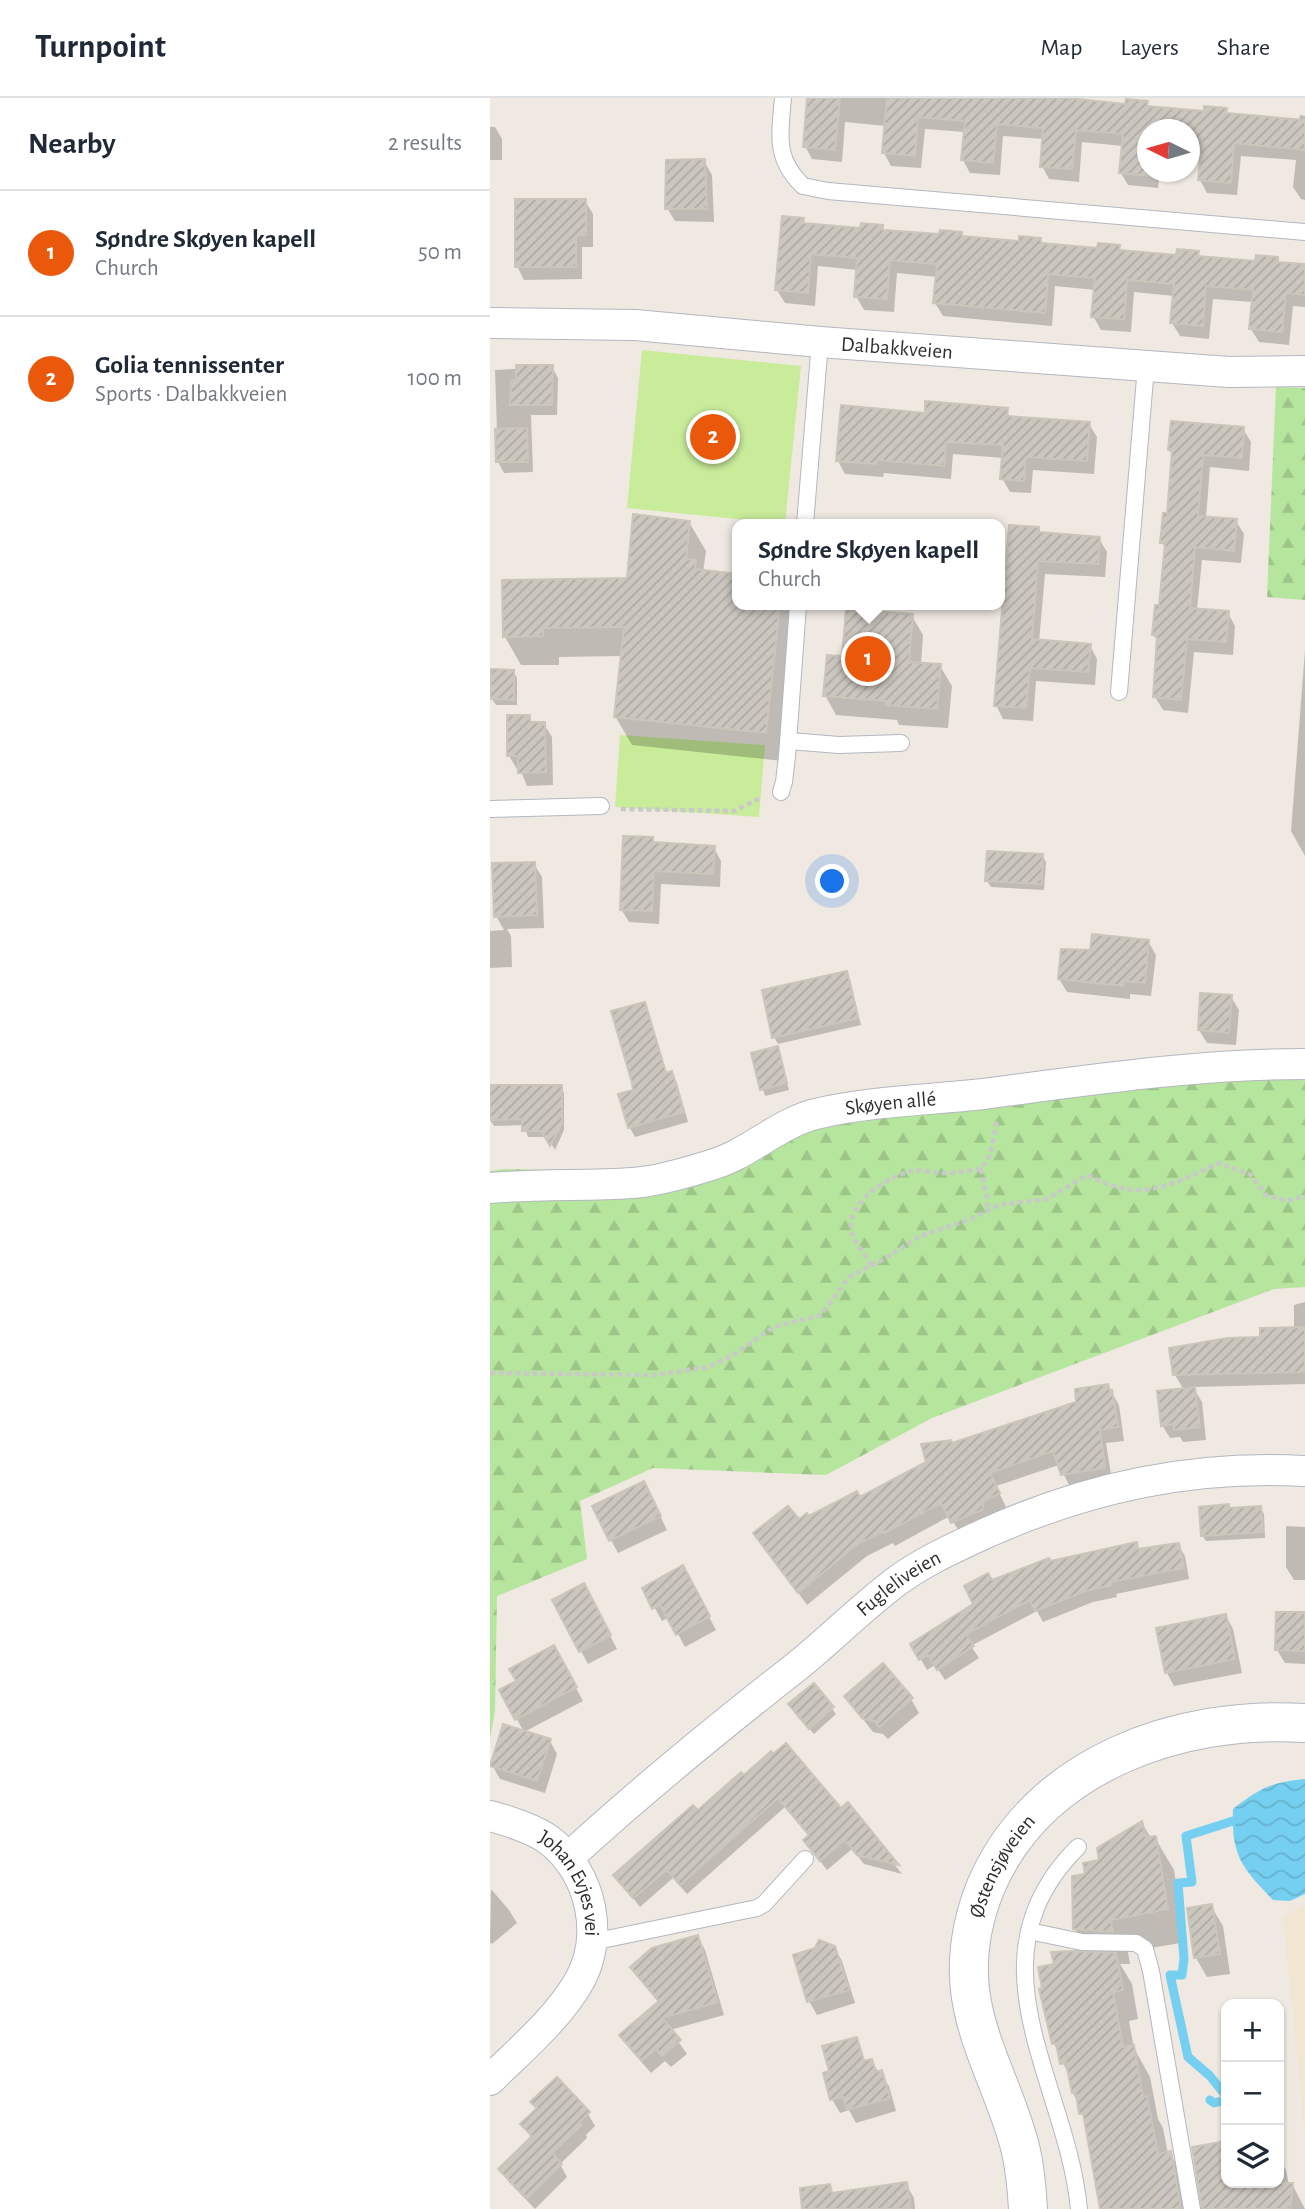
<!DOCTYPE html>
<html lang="en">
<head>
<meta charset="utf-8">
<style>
  body { margin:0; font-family:"Alegreya Sans",sans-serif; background:#f2f2f3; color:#1f2937 }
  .controls { position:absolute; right:21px; bottom:21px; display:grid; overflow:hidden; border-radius:14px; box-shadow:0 2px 5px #0004 }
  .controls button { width:63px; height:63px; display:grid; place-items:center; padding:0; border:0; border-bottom:2px solid #e0e1e3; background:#fff; color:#1f2937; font:35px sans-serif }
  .compass { position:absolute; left:647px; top:21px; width:63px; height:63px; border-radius:50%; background:#fff; box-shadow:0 2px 5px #0004; rotate:275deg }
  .you { position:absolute; left:343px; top:784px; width:24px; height:24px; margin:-18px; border:5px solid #fff; border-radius:50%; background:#1a73e8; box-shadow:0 0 0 10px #1a73e833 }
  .badge { display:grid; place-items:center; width:46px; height:46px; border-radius:50%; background:#ea580c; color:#fff; font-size:23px; font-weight:700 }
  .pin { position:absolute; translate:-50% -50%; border:4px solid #fff; box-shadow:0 2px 7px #0006 }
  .popup { position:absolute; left:242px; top:421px; width:273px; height:91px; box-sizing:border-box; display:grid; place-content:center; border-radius:14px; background:#fff; filter:drop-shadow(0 2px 5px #0005); font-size:23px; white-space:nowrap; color:#747a83 }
  .popup b { font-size:26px; color:#1f2937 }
  .popup::after { content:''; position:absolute; left:50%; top:100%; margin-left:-14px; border:14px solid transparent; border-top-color:#fff }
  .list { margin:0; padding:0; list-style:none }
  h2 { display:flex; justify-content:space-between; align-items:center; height:91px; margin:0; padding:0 28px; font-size:30px }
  h2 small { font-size:23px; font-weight:400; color:#747a83 }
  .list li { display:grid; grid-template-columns:46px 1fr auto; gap:21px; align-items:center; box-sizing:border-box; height:126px; padding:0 28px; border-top:2px solid #e0e1e3 }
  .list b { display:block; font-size:26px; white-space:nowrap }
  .list p { margin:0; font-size:23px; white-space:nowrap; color:#747a83 }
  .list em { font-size:23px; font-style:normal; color:#747a83 }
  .icon { flex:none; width:38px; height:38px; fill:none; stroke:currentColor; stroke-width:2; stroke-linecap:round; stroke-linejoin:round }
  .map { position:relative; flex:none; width:815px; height:2111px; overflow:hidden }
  header { display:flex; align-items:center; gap:42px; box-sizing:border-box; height:98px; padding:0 35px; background:#fff; border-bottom:2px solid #e0e1e3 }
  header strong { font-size:33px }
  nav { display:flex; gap:38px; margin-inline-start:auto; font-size:24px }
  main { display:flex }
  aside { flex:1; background:#fff }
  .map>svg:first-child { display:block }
  .education { fill:#f0e6d1 }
  .forest { fill:url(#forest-firs) }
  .pitch { fill:#c9ec9a }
  .water { fill:url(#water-waves) }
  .shadow { fill:#0003 }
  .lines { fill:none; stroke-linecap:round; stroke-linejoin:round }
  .stream { stroke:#75cff0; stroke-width:9 }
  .building { fill:url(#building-hatch); stroke:#cbc5ba; stroke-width:2 }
  .lane-casing { stroke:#b4b7c1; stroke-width:18 }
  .street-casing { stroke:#b4b7c1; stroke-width:32 }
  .secondary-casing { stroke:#b4b7c1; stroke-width:40 }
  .path { stroke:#c9c9c9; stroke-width:4.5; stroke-dasharray:5 3.5; stroke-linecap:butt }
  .lane { stroke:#fff; stroke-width:16 }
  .street { stroke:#fff; stroke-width:30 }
  .secondary { stroke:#fff; stroke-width:38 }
  .labels { text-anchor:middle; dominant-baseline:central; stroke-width:6; stroke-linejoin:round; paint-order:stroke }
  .street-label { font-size:21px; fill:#2e2e2e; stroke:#fff }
</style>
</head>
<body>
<header>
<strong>Turnpoint</strong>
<nav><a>Map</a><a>Layers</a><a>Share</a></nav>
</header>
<main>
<aside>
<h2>Nearby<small>2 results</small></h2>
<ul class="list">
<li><span class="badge">1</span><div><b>Søndre Skøyen kapell</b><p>Church</p></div><em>50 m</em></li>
<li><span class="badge">2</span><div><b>Golia tennissenter</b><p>Sports · Dalbakkveien</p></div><em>100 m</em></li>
</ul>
</aside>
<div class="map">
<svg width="815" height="2111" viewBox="0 0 815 2111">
  <defs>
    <pattern id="forest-firs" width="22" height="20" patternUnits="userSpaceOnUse" patternTransform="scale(1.75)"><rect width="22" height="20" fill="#b6e59e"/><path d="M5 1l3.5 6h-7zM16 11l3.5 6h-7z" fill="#9dc588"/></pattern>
    <pattern id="water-waves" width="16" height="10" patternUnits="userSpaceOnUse" patternTransform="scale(1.75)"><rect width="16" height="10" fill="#75cff0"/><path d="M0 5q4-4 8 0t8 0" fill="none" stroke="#66b2ce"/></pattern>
    <pattern id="building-hatch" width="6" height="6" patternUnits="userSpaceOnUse" patternTransform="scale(1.75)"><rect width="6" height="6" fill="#cbc7bf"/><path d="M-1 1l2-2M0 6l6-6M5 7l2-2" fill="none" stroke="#afaba4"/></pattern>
  </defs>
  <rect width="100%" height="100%" fill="#efe9e1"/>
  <path class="education" d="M815 1806V2037L793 1819Z"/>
  <path class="forest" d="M786 289 815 290V502L777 499Z
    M815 971V1189L784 1191 442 1320 336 1377 163 1370 90 1403 97 1461 7 1498 5 1612 0 1641V1073L14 1071 198 1075 309 1019Z"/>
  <path class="pitch" d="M152 252 311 268 295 426 137 410Z
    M130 637 275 647 269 719 125 709Z"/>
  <path class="water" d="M815 1681V1796L800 1803 783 1802C752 1770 741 1758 743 1711 768 1691 782 1684 815 1681Z"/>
  <path class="shadow" d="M319 0H578L580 3 637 8 657 5 659 10 716 14 735 12 738 17 809 23 810 17 815 18V102L811 101 803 89 806 62 751 58 747 97 717 95 710 82 712 54 699 53V32H657V74H670L668 90 638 87 631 75 633 48 592 44 589 84 559 81 552 68 554 41 513 38 510 77 480 75 473 62 475 34 435 31 431 70 401 68 394 55 396 28 355 24 352 64 322 61 315 48Z
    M0 29H5L12 41V62H0Z
    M214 63 222 77 224 124 185 123 177 110Z
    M95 103 103 116V149H92V181L34 182 27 168Z
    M313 122 316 127 372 132 392 128 395 133 451 138 471 135 474 140 530 145 550 142 553 147 609 152 629 149 632 154 688 159 708 155 711 160 767 165 787 161 790 166 815 168V209L803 208 799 247 769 244 761 231 763 204 723 201 719 241 690 238 682 225 684 198 644 194 641 234 611 232 603 218 606 192 565 188 562 228 453 218 445 205 447 179 407 175 404 214 374 212 366 198 368 172 328 168 325 208 295 205 287 192Z
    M62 269 68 280 67 317H41L43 374 14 375 8 364 5 272Z
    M516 312 521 320 599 326 607 339 604 376 543 372 541 395 520 394 512 380 514 360 463 356 461 381 394 375 393 379 355 376 348 363 436 316Z
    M753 331 761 344 759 373 720 369 716 420 746 423 754 436 751 465 712 462 707 512 738 515 745 528 743 557 704 554 698 615 673 612 665 599 668 545 664 537 671 509 676 452 672 444 679 417 684 359 680 352Z
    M199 424 216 453 213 474 247 507H306L292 663 142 647 125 618 132 558 69 559V567H31L15 539 138 481Z
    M548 431 551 436 609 441 617 454 615 479 555 476 549 544 600 548 607 561 605 587 546 583 543 623 513 621 506 607Z
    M422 518 433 537 431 566 450 568 462 588 458 630 409 627 407 622 346 617 335 597 354 560Z
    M815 552V758L801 733Z
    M23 573 27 580V607H6L2 601Z
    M39 619 43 626H54L62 639 63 687 37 688 30 671H27L19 658Z
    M162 741 164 746 224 750 231 763 230 789 171 786 169 826 139 824 131 811Z
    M552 757 556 764 554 792 501 789 497 783Z
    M44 766 52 779 54 830 17 831 21 838 22 869 0 870V833L14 832 6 818Z
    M658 843 666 857 661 898 640 896V901L577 894 569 881 596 855Z
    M356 875 360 881 371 927 288 946 284 939Z
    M741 899 749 912 746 947 717 945 709 932Z
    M154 906 159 915 177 976 182 975 187 985 198 1024 145 1039 140 1030 130 997 145 993Z
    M287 950 299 992 275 998 263 956Z
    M0 989H71L74 995V1032L65 1052 57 1039H38L34 1027 4 1028 0 1022Z
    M815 1204V1286L703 1289 712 1304 716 1342 693 1344 690 1339 680 1340 672 1327 694 1292 685 1277 772 1241 804 1231V1207Z
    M618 1288 629 1307 634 1343 616 1345 622 1383 580 1389 569 1367 506 1388 516 1409 501 1416 499 1425 471 1437 460 1418 405 1448 403 1445 377 1458 317 1507 266 1436 309 1424 370 1401 438 1365 461 1347 588 1305Z
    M161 1399 177 1432 128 1455 121 1442Z
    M711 1410H770L774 1416 775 1440 716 1443 712 1437Z
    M796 1428 815 1429V1482H804L796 1469Z
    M646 1446 649 1452 688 1447 695 1458 699 1481 626 1496 627 1499 603 1504 553 1524 547 1513 481 1548 489 1560 455 1582 445 1567 437 1572 422 1546 486 1506 502 1484 561 1465Z
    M200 1483 226 1532 195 1549 179 1519 172 1523 154 1490Z
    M101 1501 127 1551 98 1566 91 1553Z
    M815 1516V1566L795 1565 787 1552Z
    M736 1518 743 1531 752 1575 684 1588 677 1575 668 1531Z
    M71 1562 93 1603 34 1634 11 1593Z
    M393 1568 421 1601 429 1615 398 1641 393 1636 383 1634 356 1599Z
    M323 1587 346 1616 324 1636 304 1613Z
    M60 1643 67 1656 55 1695 10 1681 2 1667Z
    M251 1677 351 1712 357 1707 412 1776 374 1766 362 1751 337 1772 315 1743 320 1739 295 1709 197 1796 183 1780 150 1809 125 1777 207 1714Z
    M652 1725 661 1740H665L684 1772 696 1844 638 1854 640 1866H630L642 1886 648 1921 639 1923 644 1950 660 1979 668 2021 673 2030 678 2056 680 2055 697 2084 702 2111H611L597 2025 583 1995 581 1982 564 1945 600 1856 585 1831 597 1777Z
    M1 1791 19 1812 27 1825 2 1846 0 1844Z
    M721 1808 733 1828 740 1876 717 1879 706 1860Z
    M208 1839 215 1852 234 1917 180 1932 197 1956 181 1969 175 1963 161 1975 139 1950 131 1937 169 1905 150 1882 142 1869Z
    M344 1849 352 1863 365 1905 327 1917 319 1903Z
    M366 1941 376 1965 381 1963 399 1988 406 2013 366 2025 359 2012 350 2015 342 2001V1975Z
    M43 2004 98 2016 105 2028 96 2037 97 2040 70 2066 77 2079 45 2111 18 2083 11 2071 42 2041 32 2026 47 2012Z
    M736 2044V2085H789V2060L796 2072 799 2087 802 2086 815 2111H713Z
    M416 2086 424 2100 425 2111H360Z"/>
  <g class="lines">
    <path class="stream" d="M720 2002 724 2005 736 2002V1998L720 1978 698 1959 680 1877H692L694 1861 688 1785 702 1784 696 1738 743 1723"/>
  </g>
  <path class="building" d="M317 0H350L345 52 313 49Z
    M397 0H578L635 6 636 1 658 3 657 8 714 13V8L737 10 736 15 815 22V52L744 45 741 85 708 82 712 41 699 40V32H657V74H662V78L629 75 633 36 586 32 582 71 550 69 553 30 507 26 503 65 471 62 475 23 428 19 425 58 392 55Z
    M215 61 217 111H175L176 62Z
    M25 101H96V137H86V169H25Z
    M292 118 314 120 313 125 370 130 371 125 393 127V132L449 136 450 132 472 134V138L529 143V138L551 140V145L607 150 608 145 630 147 629 152 686 157 687 151 709 153 708 158 765 163 766 157 788 159V164L815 166V197L796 195 792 234 759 231 763 192 716 188 713 228 680 225 684 186 637 182 634 221 601 219 605 180 558 176 555 215 443 205 447 166 400 162 397 201 364 199 367 160 321 156 318 195 285 192Z
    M26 267H63L62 307H20L21 282H26Z
    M435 303 518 310 517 318 600 324 597 363 536 359 534 383 510 381 513 347 456 344 454 368 387 362 386 366 346 363 351 307 435 315Z
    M681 323 754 329 752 360 713 357 708 418 747 421 744 453 705 449 700 510 739 513 736 544 697 541 691 602 663 599 667 538 662 537 665 507H669L675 445H670L673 415H677L682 353 678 352Z
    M37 330 38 364H6L5 331Z
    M143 416 200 423 196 461 206 462 205 471 247 476V507H290L276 635 124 619 134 529 53 530V538L13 539 12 482 137 480Z
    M519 427 549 429V434L610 439 608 466 548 463 542 541 601 546 598 574 540 570 536 610 504 608Z
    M356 511 423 516 419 564 451 566 447 611 396 607 397 603 333 598 337 557 352 558Z
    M1 571 24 572V602L0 601Z
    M17 617H40V624H55L56 674 28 675V658H17Z
    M133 738 163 739V744L225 748 223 776 164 773 162 813 130 812Z
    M497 753 553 756 552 786 495 783Z
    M45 764 47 817 4 819 2 765Z
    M602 836 659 842 655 885 634 883 633 888 568 881 571 851 600 852Z
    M357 873 368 920 282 940 272 892Z
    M710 895 742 897 739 935 708 932Z
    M155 904 176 975 182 973 194 1014 138 1030 128 996 143 992 142 985 121 913Z
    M288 948 297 985 270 992 261 955Z
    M0 987H72V1025L60 1048 51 1033H32V1021L0 1022Z
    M815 1229V1274L683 1277 679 1250 738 1240 770 1239V1230Z
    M618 1286 620 1293 622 1292 628 1329 610 1332 615 1370 571 1377 563 1353 500 1375 510 1395 494 1403 492 1412 461 1425 451 1405 395 1435 394 1433 369 1445 308 1495 263 1435 298 1408 309 1421 317 1415 319 1418 367 1393 370 1399 436 1364 431 1346 461 1342 462 1345 586 1304 585 1291Z
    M705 1289 710 1329 684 1332 683 1326 671 1328 667 1293Z
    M154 1383 171 1418 119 1443 102 1408Z
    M739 1406V1410L771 1408 773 1434 711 1438 709 1409Z
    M647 1444 648 1451 689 1445 694 1470 621 1484 622 1487 596 1493 545 1513 540 1502 476 1536 484 1548 447 1572 438 1557 429 1562 420 1546 483 1506 474 1488 498 1475 502 1482 559 1460 561 1463Z
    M193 1467 220 1518 186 1537 170 1507 162 1511 152 1490Z
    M94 1485 121 1537 89 1554 62 1502Z
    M786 1514H815V1553L785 1552Z
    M736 1516 745 1561 675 1575 666 1530Z
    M64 1547 87 1589 25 1622 9 1592 26 1583 19 1571Z
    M393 1565 423 1600 389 1629 384 1623 373 1621 354 1598Z
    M324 1585 344 1609 319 1631 298 1606Z
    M13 1626 61 1641 47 1683 0 1668Z
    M296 1645 351 1710 358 1704 409 1767 367 1757 355 1742 330 1763 313 1742 319 1737 288 1700 190 1787 177 1772 143 1800 123 1777 203 1707 208 1712 251 1674 254 1677 281 1653 283 1656Z
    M652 1723 656 1739 666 1738 678 1811 621 1822 623 1834 583 1831 582 1778 595 1776 593 1765 609 1762 607 1750Z
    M722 1806 730 1856 704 1860 697 1810Z
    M208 1837 228 1904 172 1920 191 1942 172 1958 166 1951 152 1963 129 1937 169 1903 140 1869 162 1850Z
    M329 1842 345 1848 359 1892 317 1904 303 1857 325 1850Z
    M583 1853 626 1855 633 1892 623 1894 633 1949 644 1947 653 1999 657 1998 668 2056 681 2053 691 2111H610L593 2015 589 2016 586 1995H582L576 1965 570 1966 566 1945 562 1946 549 1891 552 1890 548 1869 564 1866 561 1854Z
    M367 1939 374 1963 382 1961 386 1974 392 1972 400 2000 357 2012 353 1999 340 2002 333 1975 339 1973 332 1948Z
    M67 1979 100 2014 89 2025 92 2027 62 2055 72 2066 37 2100 8 2071 42 2038 30 2026 47 2010 40 2004Z
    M736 2043V2085H803L800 2111H712L702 2049Z
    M417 2084 421 2111H312L310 2090 340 2086 342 2095Z"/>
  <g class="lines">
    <defs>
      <path id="lane" d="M293 0C290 37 284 60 313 88L338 93 815 134
        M315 426 330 244
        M629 594 656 268
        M299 643 349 647 411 645
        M291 694 294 684 297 658 308 507
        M0 711 111 708
        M588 1749C474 1862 577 1984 589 2111
        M539 1833 592 1844 646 1845 655 1851 661 1873 702 2111
        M102 1844 267 1810 274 1806 315 1761"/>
      <g id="street">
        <path id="s1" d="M0 225 145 227 330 244 739 274 815 273"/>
        <path id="s2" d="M0 1090C48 1086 95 1088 143 1085 169 1083 196 1075 221 1067 260 1056 290 1023 330 1015 383 1003 439 1002 493 996 600 982 707 966 815 966"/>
        <path id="s3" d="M0 1718C16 1722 46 1732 59 1742 102 1775 116 1840 87 1887 65 1923 30 1952 0 1982"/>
        <path id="s4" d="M79 1759C152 1692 228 1630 306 1569 341 1541 372 1509 407 1483 434 1463 466 1449 496 1435 599 1389 702 1367 815 1373"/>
      </g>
      <g id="secondary">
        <path id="s5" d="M538 2111C537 2092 535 2072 531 2053 518 1998 487 1949 480 1892 476 1856 483 1820 496 1788 549 1665 690 1617 815 1625"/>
      </g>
    </defs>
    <use href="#lane" class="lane-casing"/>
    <use href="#street" class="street-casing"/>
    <use href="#secondary" class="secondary-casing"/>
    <path class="path" d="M131 711 244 713 270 700
      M491 1071 497 1100V1113
      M381 1167C375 1157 365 1146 362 1135 354 1106 397 1079 421 1073 431 1071 443 1075 453 1075 466 1075 478 1073 491 1071L500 1057 507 1022
      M0 1275 167 1277 218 1269 243 1257 284 1229 331 1217 359 1179 396 1160 430 1138 481 1121 509 1107 557 1101 597 1077C612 1084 628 1091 644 1092 672 1094 704 1076 729 1065L761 1077 776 1097 797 1103 815 1098"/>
    <use href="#lane" class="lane"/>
    <use href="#street" class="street"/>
    <use href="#secondary" class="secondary"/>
  </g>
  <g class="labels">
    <g class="street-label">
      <text stroke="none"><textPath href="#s1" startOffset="408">Dalbakkveien</textPath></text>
      <text stroke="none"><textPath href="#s2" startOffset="416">Skøyen allé</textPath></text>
      <text stroke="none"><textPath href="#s4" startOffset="429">Fugleliveien</textPath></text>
      <text stroke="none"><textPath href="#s5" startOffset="359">Østensjøveien</textPath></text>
      <text stroke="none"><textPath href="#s3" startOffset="114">Johan Evjes vei</textPath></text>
    </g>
  </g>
</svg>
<div class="controls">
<button>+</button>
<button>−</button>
<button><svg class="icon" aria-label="layers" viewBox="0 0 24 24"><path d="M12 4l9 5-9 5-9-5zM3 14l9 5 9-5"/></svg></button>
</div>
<svg class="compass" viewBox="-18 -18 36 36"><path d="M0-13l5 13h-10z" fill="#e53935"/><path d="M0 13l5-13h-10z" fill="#747a83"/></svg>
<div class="you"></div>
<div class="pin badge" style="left:378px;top:561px">1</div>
<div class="popup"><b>Søndre Skøyen kapell</b>Church</div>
<div class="pin badge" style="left:223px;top:339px">2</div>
</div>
</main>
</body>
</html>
